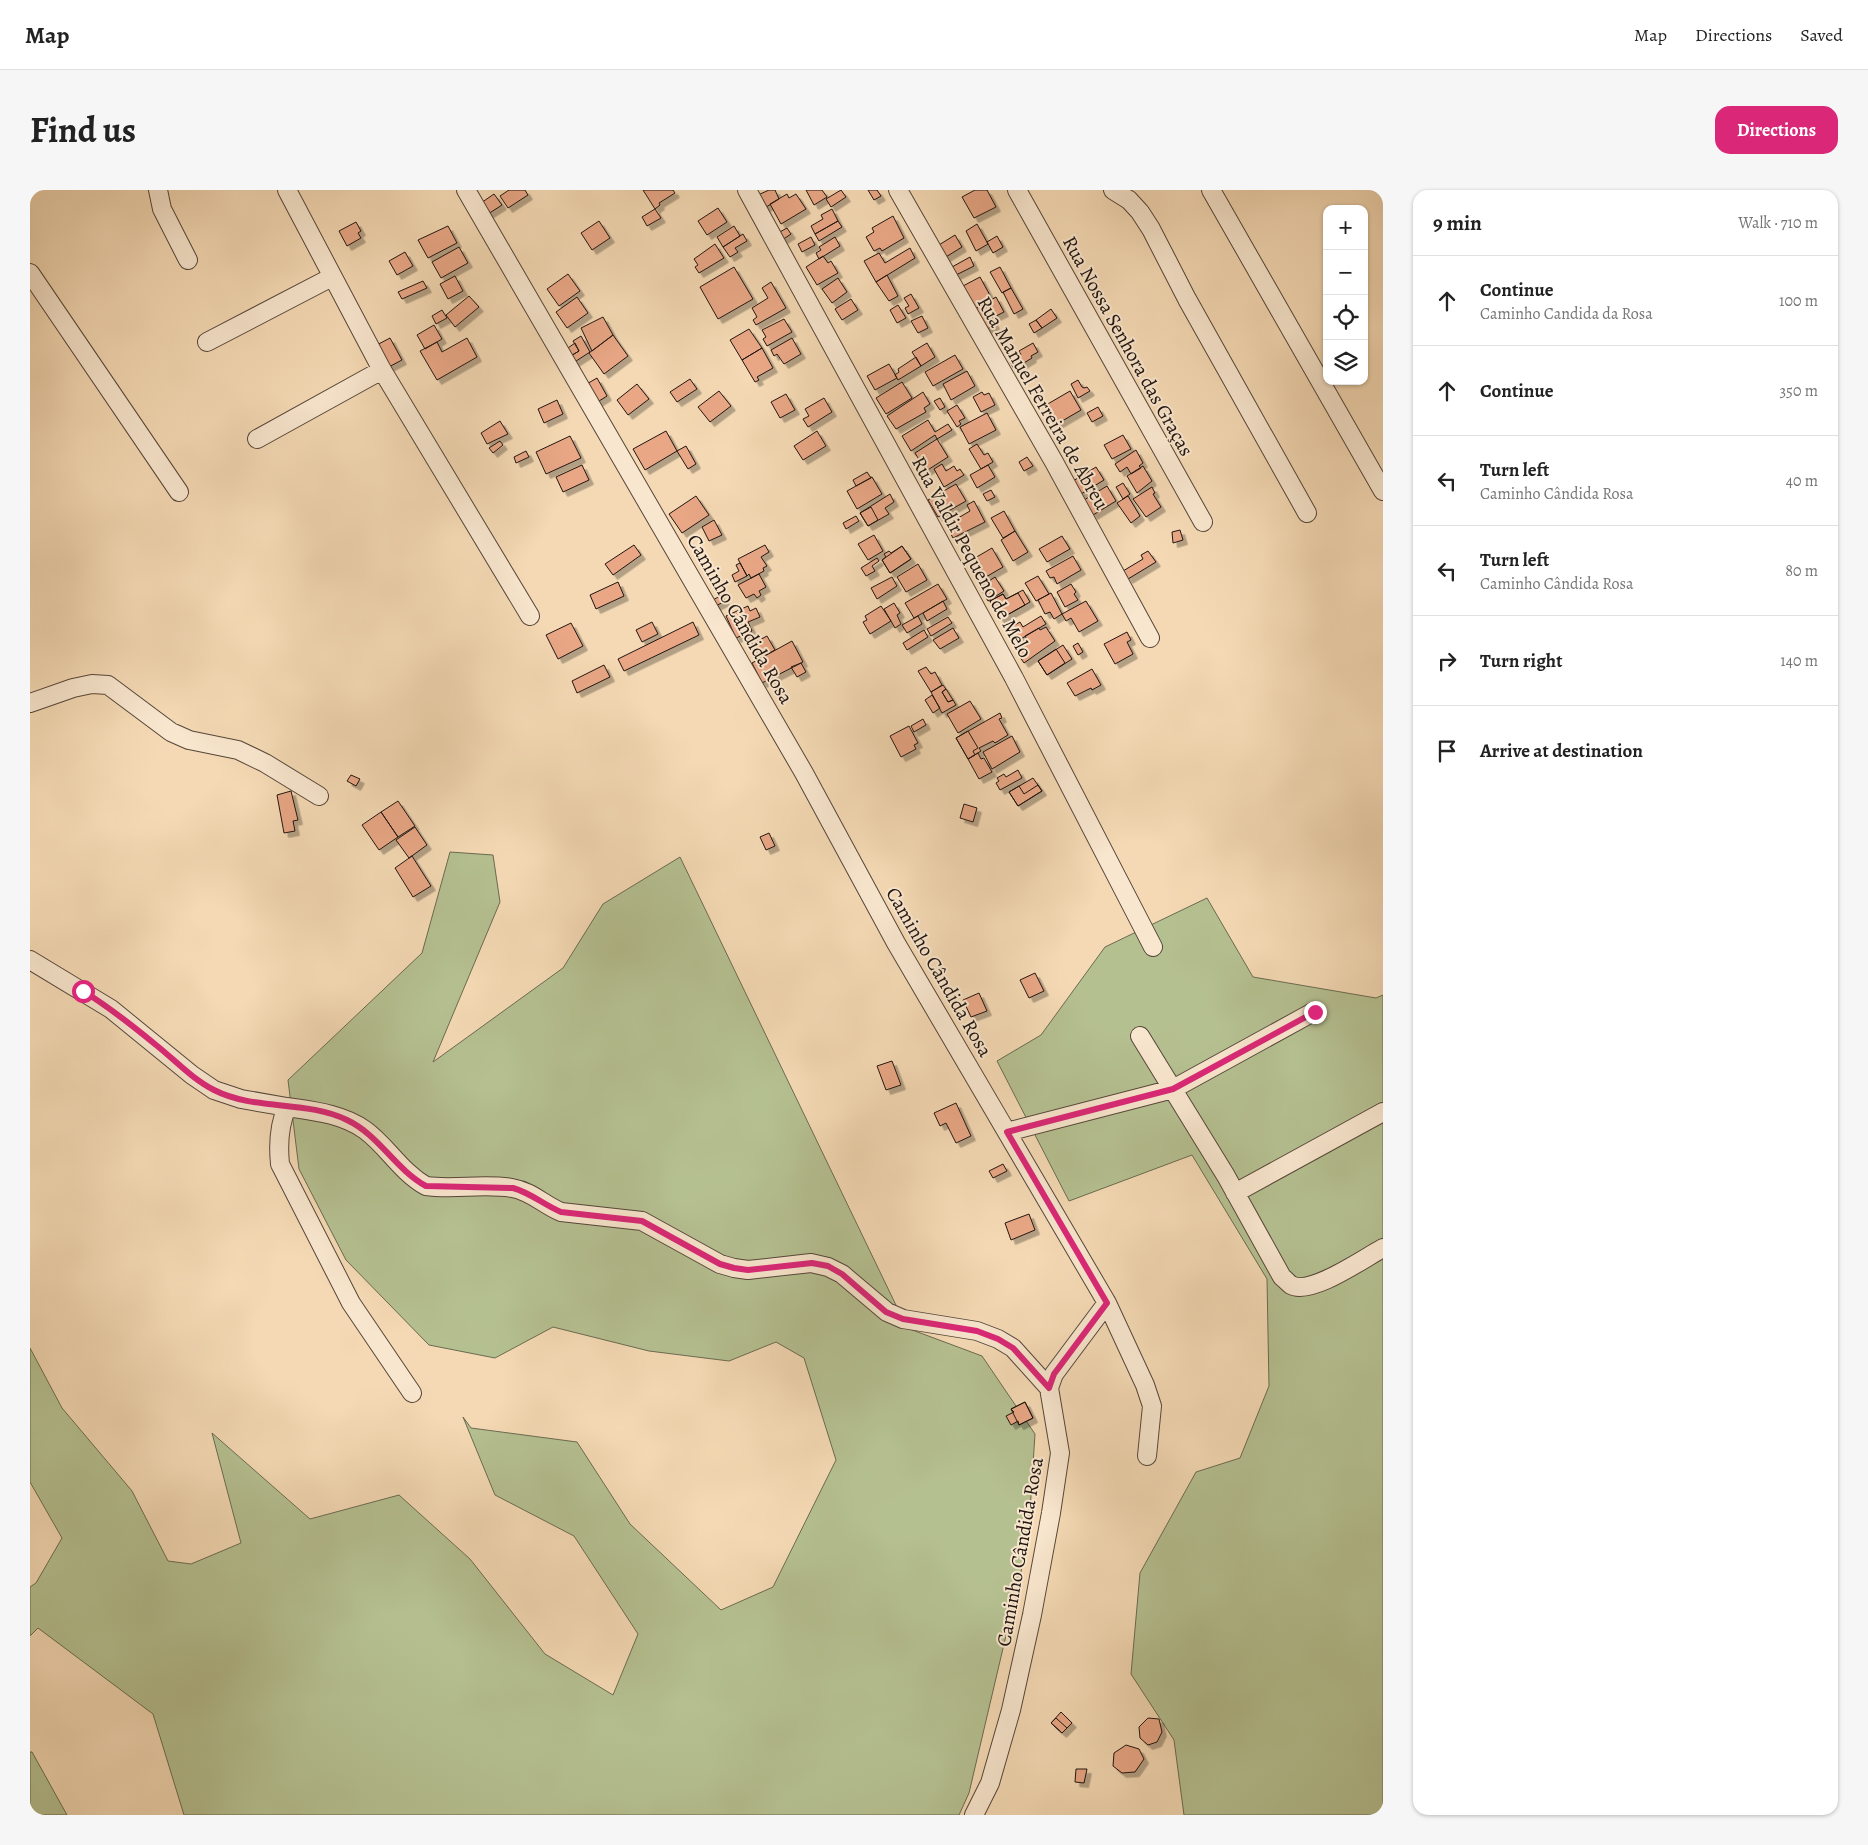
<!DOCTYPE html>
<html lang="en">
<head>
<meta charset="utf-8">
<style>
  body { margin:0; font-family:Alegreya,serif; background:#f6f6f6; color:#222 }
  .controls { position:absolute; right:15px; top:15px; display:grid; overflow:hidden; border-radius:10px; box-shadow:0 1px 4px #0004 }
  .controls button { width:45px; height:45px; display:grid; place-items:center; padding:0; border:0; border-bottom:1px solid #e0e0e0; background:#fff; color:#222; font:25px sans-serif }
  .stop { position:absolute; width:15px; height:15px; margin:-11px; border:4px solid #db2777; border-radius:50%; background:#fff }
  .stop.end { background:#db2777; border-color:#fff; box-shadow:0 1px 5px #0008 }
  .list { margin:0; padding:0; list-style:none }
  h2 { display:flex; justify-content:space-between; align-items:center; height:65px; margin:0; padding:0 20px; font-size:21px }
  h2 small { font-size:16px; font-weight:400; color:#767676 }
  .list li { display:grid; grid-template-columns:32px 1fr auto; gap:15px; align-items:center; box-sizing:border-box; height:90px; padding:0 20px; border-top:1px solid #e0e0e0 }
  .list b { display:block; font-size:19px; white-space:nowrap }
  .list p { margin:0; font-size:16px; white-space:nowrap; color:#767676 }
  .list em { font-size:16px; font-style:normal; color:#767676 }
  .icon { flex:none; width:28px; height:28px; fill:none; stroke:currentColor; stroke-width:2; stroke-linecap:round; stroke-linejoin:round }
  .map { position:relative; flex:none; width:1353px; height:1625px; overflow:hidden; border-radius:15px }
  header { display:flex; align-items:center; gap:30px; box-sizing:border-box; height:70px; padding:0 25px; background:#fff; border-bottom:1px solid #e0e0e0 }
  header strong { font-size:24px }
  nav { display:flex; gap:28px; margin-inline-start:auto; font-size:18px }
  .intro { display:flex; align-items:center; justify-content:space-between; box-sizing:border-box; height:120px; padding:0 30px }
  h1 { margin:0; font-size:35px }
  .button { padding:12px 22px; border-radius:15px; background:#db2777; color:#fff; font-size:18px; font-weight:700 }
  main { display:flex; gap:30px; padding:0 30px }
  aside { flex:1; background:#fff; border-radius:15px; box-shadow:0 1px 4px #0004 }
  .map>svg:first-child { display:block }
  .green { fill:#b5c091; stroke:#6b6a50 }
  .building { fill:#e9a786; stroke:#211510; filter:url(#shadow) }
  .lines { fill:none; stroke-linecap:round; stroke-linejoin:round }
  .street-casing { stroke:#564639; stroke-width:20 }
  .street { stroke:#f8e6ce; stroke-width:18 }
  .route { stroke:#db2777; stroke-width:6 }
  .labels { text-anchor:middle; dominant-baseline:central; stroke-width:4; stroke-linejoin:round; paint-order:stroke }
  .street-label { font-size:20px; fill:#211510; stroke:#f8e6ce }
</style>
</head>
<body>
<header>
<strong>Map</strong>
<nav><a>Map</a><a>Directions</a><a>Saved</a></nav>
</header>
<div class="intro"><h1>Find us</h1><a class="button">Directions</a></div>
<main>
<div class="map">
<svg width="1353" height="1625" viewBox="0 0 1353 1625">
  <defs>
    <filter id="shadow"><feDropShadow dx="4.5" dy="4.5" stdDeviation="0" flood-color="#0004"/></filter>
  </defs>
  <rect width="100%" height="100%" fill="#f4d9b4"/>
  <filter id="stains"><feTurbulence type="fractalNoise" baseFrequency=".004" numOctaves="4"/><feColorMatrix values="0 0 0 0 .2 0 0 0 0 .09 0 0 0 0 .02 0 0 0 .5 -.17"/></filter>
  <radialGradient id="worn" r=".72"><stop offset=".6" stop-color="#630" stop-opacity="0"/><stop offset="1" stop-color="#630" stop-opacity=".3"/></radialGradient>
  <path class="green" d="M420 662 463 665 470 712 403 872 533 778 573 714 650 667 877 1138 952 1166 1005 1244 998 1352 939 1603 929 1625H154L123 1524 8 1438 0 1446V1397L6 1393 32 1348 0 1292V1158L32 1218 102 1301 138 1371 161 1374 211 1353 182 1243 280 1329 369 1305 440 1369 515 1464 583 1505 608 1444 544 1346 465 1305 433 1227 441 1238 547 1252 600 1334 691 1420 743 1397 806 1270 774 1168 746 1152 699 1171 619 1161 523 1137 465 1168 399 1155 316 1070 269 979 258 890 392 763Z
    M1177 708 1223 787 1346 808 1353 805V1625H1154L1144 1550 1101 1484 1110 1383 1166 1282 1210 1268 1239 1196 1237 1089 1162 965 1039 1011 967 871 1011 845 1075 757Z
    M0 1562H2L37 1625H0Z"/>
  <path class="building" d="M479 0H495L498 5 478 18 470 6Z
    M613 0H643L645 3 629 13 630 15 625 19Z
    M739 0H745L749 9 733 19 728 5Z
    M776 0H792L797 7 784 15Z
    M811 0 816 7 801 17 796 9Z
    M838 0H847L851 6 844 10Z
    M945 0H957L966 17 944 28 932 7Z
    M464 4 472 15 458 24 451 13Z
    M757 4 759 8 766 4 776 19 751 34 740 14Z
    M688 18 697 32 677 45 668 31Z
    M625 19 631 28 617 36 612 27Z
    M802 19 808 31 785 44 781 36 793 29 791 25Z
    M863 26 874 48 852 61 850 58 844 61 836 47 844 42 842 38Z
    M569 31 580 48 562 60 551 43Z
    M808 31 812 37 789 51 785 44Z
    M326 32 331 41 328 43 331 48 317 56 309 41Z
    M947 34 958 54 946 61 936 41Z
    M418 36 427 53 398 68 388 50Z
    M704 36 710 46 693 57 687 47Z
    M757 38 761 44 752 50 748 43Z
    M713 44 717 51 705 58 708 62 700 67 693 57Z
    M925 45 932 57 911 70 904 58Z
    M967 46 973 57 963 63 957 52Z
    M781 47 785 55 772 62 768 54Z
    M805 47 810 56 789 69 786 63 791 60 789 57Z
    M685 54 694 68 669 83 665 77 668 75 664 69Z
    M429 57 438 73 411 88 402 72Z
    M880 58 885 68 846 92 834 71 849 63 855 73Z
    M375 62 383 76 367 85 359 71Z
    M793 66 798 73 801 71 808 83 787 95 776 77Z
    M940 67 944 76 926 85 922 77Z
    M704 77 723 109 688 129 670 97Z
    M970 77 981 98 972 103 960 82Z
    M538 84 550 101 529 116 517 99Z
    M857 85 868 106 859 111 846 92Z
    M425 86 433 101 418 109 410 94Z
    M950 87 962 109 942 121 933 96Z
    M808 88 817 102 802 113 792 99Z
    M393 91 397 98 372 109 368 102Z
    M741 92 756 118 726 135 723 130 727 127 722 118 738 108 732 98Z
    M981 98 993 119 984 124 973 102Z
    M881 104 889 118 878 124 875 118 879 116 874 108Z
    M439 106 449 117 425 137 416 125Z
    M547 107 558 123 537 138 526 122Z
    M966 107 974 122 962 128 965 135 951 142 940 122Z
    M821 109 828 120 812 130 805 119Z
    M868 115 876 128 867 133 860 120Z
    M1021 119 1027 128 1012 138 1006 130Z
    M412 120 417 128 406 134 402 126Z
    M892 126 898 138 888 143 881 131Z
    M573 127 583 145 562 161 551 138Z
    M754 129 762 142 737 156 733 149 736 147 732 140Z
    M1006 130 1012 138 1004 143 999 134Z
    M404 135 412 149 395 159 387 145Z
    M719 139 732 158 712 170 700 150Z
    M583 145 598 166 574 184 559 163Z
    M551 146 560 162 543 173 539 167 549 161 543 151Z
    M360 148 372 170 355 179 343 157Z
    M437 148 447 167 407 190 390 161 407 152 412 162Z
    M762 148 771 164 754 174 747 164 744 166 741 160Z
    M545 153 549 161 539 167 535 160Z
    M897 153 905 167 891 176 882 162Z
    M1003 153 1008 162 1001 166 1002 168 984 179 980 172 991 165 989 161Z
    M732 158 743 178 727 187 729 190 725 192 712 170Z
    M925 165 933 179 903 196 895 182Z
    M886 167 891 176 868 190 865 185 869 182 868 179Z
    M859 174 867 188 845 200 837 186Z
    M937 181 945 196 921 210 913 194Z
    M567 188 577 206 566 213 555 195Z
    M660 189 667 199 647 212 640 202Z
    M1048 190 1052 197 1054 198 1057 197 1060 201 1048 208 1041 194Z
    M872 192 882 208 856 224 846 208Z
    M607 194 619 209 598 225 587 210Z
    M689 201 701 216 680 232 668 217Z
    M1040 201 1051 220 1027 234 1016 215Z
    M893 202 900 214 894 218 896 222 866 239 857 226Z
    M952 202 954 205 959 203 965 215 951 222 943 207Z
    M756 204 765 220 750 228 741 212Z
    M794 208 802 222 778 237 773 229 779 226 775 219Z
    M910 208 915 217 910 220 904 211Z
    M527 210 533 224 514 233 508 219Z
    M927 215 935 228 929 231 931 234 927 237 917 221Z
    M1068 217 1073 226 1062 232 1057 223Z
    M957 223 966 240 939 254 930 237Z
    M898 230 905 242 918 234 922 240 907 249 905 245 881 261 872 246Z
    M470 231 478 244 457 254 451 243Z
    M636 241 647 261 615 280 603 259Z
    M787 241 796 256 773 270 764 256Z
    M1093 245 1101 259 1082 269 1074 255Z
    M540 246 551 268 516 284 506 262Z
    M907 249 918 267 896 281 885 263Z
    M470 251 473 255 463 263 459 258Z
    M947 254 954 265 958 263 963 272 951 279 939 259Z
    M656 256 666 274 658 279 647 261Z
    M1106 260 1113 273 1109 276 1111 278 1101 284 1097 277 1090 282 1085 274Z
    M496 261 499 267 486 273 484 267Z
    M997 267 1003 276 994 281 989 272Z
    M912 274 916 281 924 276 927 281 930 279 934 285 914 297 904 279Z
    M552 275 559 290 533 302 526 287Z
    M958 275 965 287 947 298 940 285Z
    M1113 276 1122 291 1107 303 1097 286Z
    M1066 277 1074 290 1051 304 1043 291Z
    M837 282 841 288 826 296 823 290Z
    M842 287 852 304 827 319 817 301Z
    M1093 293 1100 304 1093 309 1086 297Z
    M926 294 936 311 908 327 898 310Z
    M1077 296 1086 311 1063 325 1054 310Z
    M1122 297 1125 303 1123 304 1131 317 1116 327 1103 309Z
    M961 300 965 307 957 311 953 304Z
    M860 304 864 312 855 318 859 324 838 336 830 323Z
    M666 306 679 325 652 343 639 324Z
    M1098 306 1110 326 1101 333 1087 313Z
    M944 311 955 332 923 348 916 335 940 321 937 315Z
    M841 317 848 330 838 336 830 323Z
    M974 321 985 341 973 348 961 328Z
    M826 326 829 331 816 339 813 333Z
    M684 330 692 345 679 351 672 337Z
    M1150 340 1153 350 1143 353 1142 342Z
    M985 341 998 362 983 371 971 350Z
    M844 345 853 361 838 370 828 354Z
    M1032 346 1040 359 1017 372 1009 359Z
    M604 355 611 365 583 385 575 374Z
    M735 355 739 362 731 367 737 376 733 378 734 381 721 388 719 384 717 386 708 369Z
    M872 356 881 369 860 383 852 370Z
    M872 356 881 369 860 383 852 370 856 367 854 364 859 361 861 363Z
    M962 358 973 377 949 391 938 372Z
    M1118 361 1126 372 1098 389 1093 381 1113 369 1111 365Z
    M1043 366 1051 380 1027 394 1024 387 1020 388 1016 381Z
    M847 368 849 371 842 376 845 381 836 386 831 378Z
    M710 373 717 386 705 392 702 385 709 381 706 375Z
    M888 374 897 390 876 402 867 387Z
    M729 384 736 397 729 401 731 405 727 408 724 404 716 408 708 395Z
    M1008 386 1019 404 1006 411 995 393Z
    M862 387 867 396 847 409 841 398Z
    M965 387 974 401 958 411 950 397Z
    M588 392 594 406 566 419 560 405Z
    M908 394 917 409 884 428 875 413Z
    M1041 394 1046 402 1044 404 1048 410 1035 417 1027 402Z
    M993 400 1000 412 970 429 960 411 973 404 976 409Z
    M988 403 995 415 970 429 960 411 973 404 976 409Z
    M1021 403 1032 424 1024 429 1020 422 1015 424 1008 410Z
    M692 405 695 411 684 417 681 411Z
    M913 411 917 419 897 431 893 423Z
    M1056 411 1068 431 1049 442 1041 428 1036 431 1032 424Z
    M864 413 870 423 867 425 871 434 865 438 854 419Z
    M718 416 720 421 726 418 730 427 718 432 722 441 706 448 696 426Z
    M851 416 861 431 840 444 833 432 837 430 835 426Z
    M888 426 892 434 877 443 872 435Z
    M1011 426 1016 434 984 453 976 440 990 432 993 437Z
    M918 427 922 433 901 446 897 439Z
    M622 432 628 444 612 452 606 440Z
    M663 432 669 445 594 481 588 469Z
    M541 433 553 456 528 469 516 445Z
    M1016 437 1025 451 994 473 984 458 997 449 995 446 1009 438 1010 440Z
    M923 438 929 448 910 459 903 450Z
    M894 440 898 447 877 460 873 453Z
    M1097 442 1101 450 1097 452 1103 464 1085 474 1074 454Z
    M737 446 745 460 728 469 720 455Z
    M762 451 773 472 732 493 722 473Z
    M1048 453 1053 462 1048 465 1043 456Z
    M1033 455 1042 469 1017 485 1008 471Z
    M1026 459 1035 473 1017 485 1008 471Z
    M771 473 776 482 767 487 761 477Z
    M574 475 580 487 547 503 542 491Z
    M896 477 901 484 905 482 912 495 901 502 888 481Z
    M1062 479 1071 495 1062 500 1061 498 1045 506 1037 493Z
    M913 495 916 499 912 502 918 512 923 510 926 515 912 523 901 502Z
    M916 499 923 510 918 512 912 502Z
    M902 505 910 518 903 523 895 510Z
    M940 511 951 529 928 543 917 524Z
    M970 523 972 528 969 529 978 545 965 553 963 551 949 558 951 561 938 569 926 548Z
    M893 529 896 535 884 542 881 536Z
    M879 536 888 553 884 555 886 559 871 567 860 546Z
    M938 541 948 558 943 561 945 565 938 569 926 548Z
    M982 546 990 562 962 579 953 562Z
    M948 563 951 569 954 568 962 582 949 589 938 569Z
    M988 580 992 588 970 600 966 593 969 591 967 588 974 584 976 587Z
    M321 585 330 589 326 596 317 591Z
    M1003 588 1012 601 988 616 979 602Z
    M1008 595 1012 601 988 616 979 602 989 596 994 604Z
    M261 601 268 630 263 631 265 641 254 643 247 605Z
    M368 611 385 636 368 647 351 622Z
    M934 614 947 618 943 632 930 628Z
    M351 622 368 647 349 660 332 635Z
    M385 637 397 655 379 668 366 650Z
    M739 643 745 656 736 660 730 647Z
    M382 666 401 696 383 707 365 678Z
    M1005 783 1014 801 999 808 990 790Z
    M949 803 957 821 941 827 933 810Z
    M862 871 871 895 856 900 847 876Z
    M926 913 941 946 926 953 916 933 910 936 904 923Z
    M973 974 977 981 963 988 959 981Z
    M999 1024 1005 1040 981 1050 975 1033Z
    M995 1212 1003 1228 989 1235 981 1219Z
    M995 1212 1003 1228 989 1235 988 1231 981 1235 976 1226 984 1222 981 1219Z
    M1031 1522 1042 1533 1032 1543 1021 1533Z
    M1026 1528 1037 1538 1032 1543 1021 1533Z
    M1118 1528 1129 1529 1132 1542 1127 1552 1118 1555 1110 1548 1109 1537Z
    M1096 1555 1109 1559 1114 1569 1105 1582 1092 1583 1083 1576 1084 1563Z
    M1046 1579H1057L1054 1593 1045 1592Z"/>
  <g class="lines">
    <defs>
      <path id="street" d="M128 0 132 19 158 70
        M257 0 352 180 500 426
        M436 0 774 583 866 753 1077 1113 1024 1184 1019 1198 1030 1263 1021 1323 1002 1425 981 1520 960 1593 944 1625
        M717 0 984 488 1123 757
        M868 0 1024 272 1120 448
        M987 0 1173 332
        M1083 0 1099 10 1110 22 1121 39 1157 109 1277 323
        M1181 0 1353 301
        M0 83 149 302
        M177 152 302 87
        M227 249 352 180
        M0 513 43 498 62 494 78 495 141 542 159 550 208 560 235 573 289 606
        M0 770 81 819 162 885 184 900 211 909 257 917C249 935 248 954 250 974L321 1113 382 1203
        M1110 846 1196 986 1252 1087C1255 1089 1258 1093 1261 1095 1281 1106 1334 1068 1353 1058
        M257 917C284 921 313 924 335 940 357 956 371 982 396 996 424 1000 454 993 482 998 501 1001 514 1015 531 1022L612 1031 690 1074 704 1078 718 1080 781 1073 798 1077 812 1084 857 1122 873 1129 947 1141 968 1149 983 1158 1019 1198
        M977 942 1143 899 1285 821
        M1205 1003 1353 922
        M1077 1113 1115 1195 1122 1216 1117 1266"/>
    </defs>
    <use href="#street" class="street-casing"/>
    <use href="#street" class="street"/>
  </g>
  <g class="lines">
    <path class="route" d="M53 801C79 817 103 836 126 855 145 870 162 889 184 900 225 921 276 910 317 930 349 945 365 979 396 996L483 998C501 1003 514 1015 531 1022L612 1031 690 1074 704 1078 718 1080 782 1073 798 1076 812 1084 856 1122 873 1129 947 1141 968 1149 983 1158 1019 1198 1024 1184 1077 1113 977 942 1143 899 1285 822"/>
  </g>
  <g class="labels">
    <g class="street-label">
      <text transform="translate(1098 156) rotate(61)">Rua Nossa Senhora das Graças</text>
      <text transform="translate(1013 213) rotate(60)">Rua Manuel Ferreira de Abreu</text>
      <text transform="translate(942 367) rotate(61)">Rua Valdir Pequeno de Melo</text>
      <text transform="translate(710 429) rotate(60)">Caminho Cândida Rosa</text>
      <text transform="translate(909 782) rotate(60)">Caminho Cândida Rosa</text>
      <text transform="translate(990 1362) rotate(-80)">Caminho Cândida Rosa</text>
    </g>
  </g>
  <rect width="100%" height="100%" filter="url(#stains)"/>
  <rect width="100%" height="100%" fill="url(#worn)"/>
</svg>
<div class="controls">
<button>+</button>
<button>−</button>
<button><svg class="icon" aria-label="locate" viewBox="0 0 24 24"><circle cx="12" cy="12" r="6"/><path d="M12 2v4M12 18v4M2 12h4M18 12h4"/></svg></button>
<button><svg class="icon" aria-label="layers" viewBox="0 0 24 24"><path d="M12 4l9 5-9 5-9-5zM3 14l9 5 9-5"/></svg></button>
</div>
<div class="stop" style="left:53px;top:801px"></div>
<div class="stop end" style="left:1285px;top:822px"></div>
</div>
<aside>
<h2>9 min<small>Walk · 710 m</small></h2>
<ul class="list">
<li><svg class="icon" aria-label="ahead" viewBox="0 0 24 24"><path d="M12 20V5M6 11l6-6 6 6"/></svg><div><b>Continue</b><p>Caminho Candida da Rosa</p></div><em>100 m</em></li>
<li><svg class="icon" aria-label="ahead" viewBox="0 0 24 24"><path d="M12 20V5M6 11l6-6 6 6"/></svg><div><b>Continue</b></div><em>350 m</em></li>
<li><svg class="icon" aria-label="left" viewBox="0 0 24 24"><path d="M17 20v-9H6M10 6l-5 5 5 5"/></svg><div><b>Turn left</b><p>Caminho Cândida Rosa</p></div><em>40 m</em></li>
<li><svg class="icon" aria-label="left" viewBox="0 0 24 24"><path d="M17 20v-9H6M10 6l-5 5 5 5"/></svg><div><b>Turn left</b><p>Caminho Cândida Rosa</p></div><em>80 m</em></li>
<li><svg class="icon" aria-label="right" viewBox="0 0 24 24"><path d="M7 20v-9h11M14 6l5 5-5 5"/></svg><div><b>Turn right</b></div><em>140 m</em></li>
<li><svg class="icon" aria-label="arrive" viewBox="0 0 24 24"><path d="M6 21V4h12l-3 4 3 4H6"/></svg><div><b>Arrive at destination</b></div></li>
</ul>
</aside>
</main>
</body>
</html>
